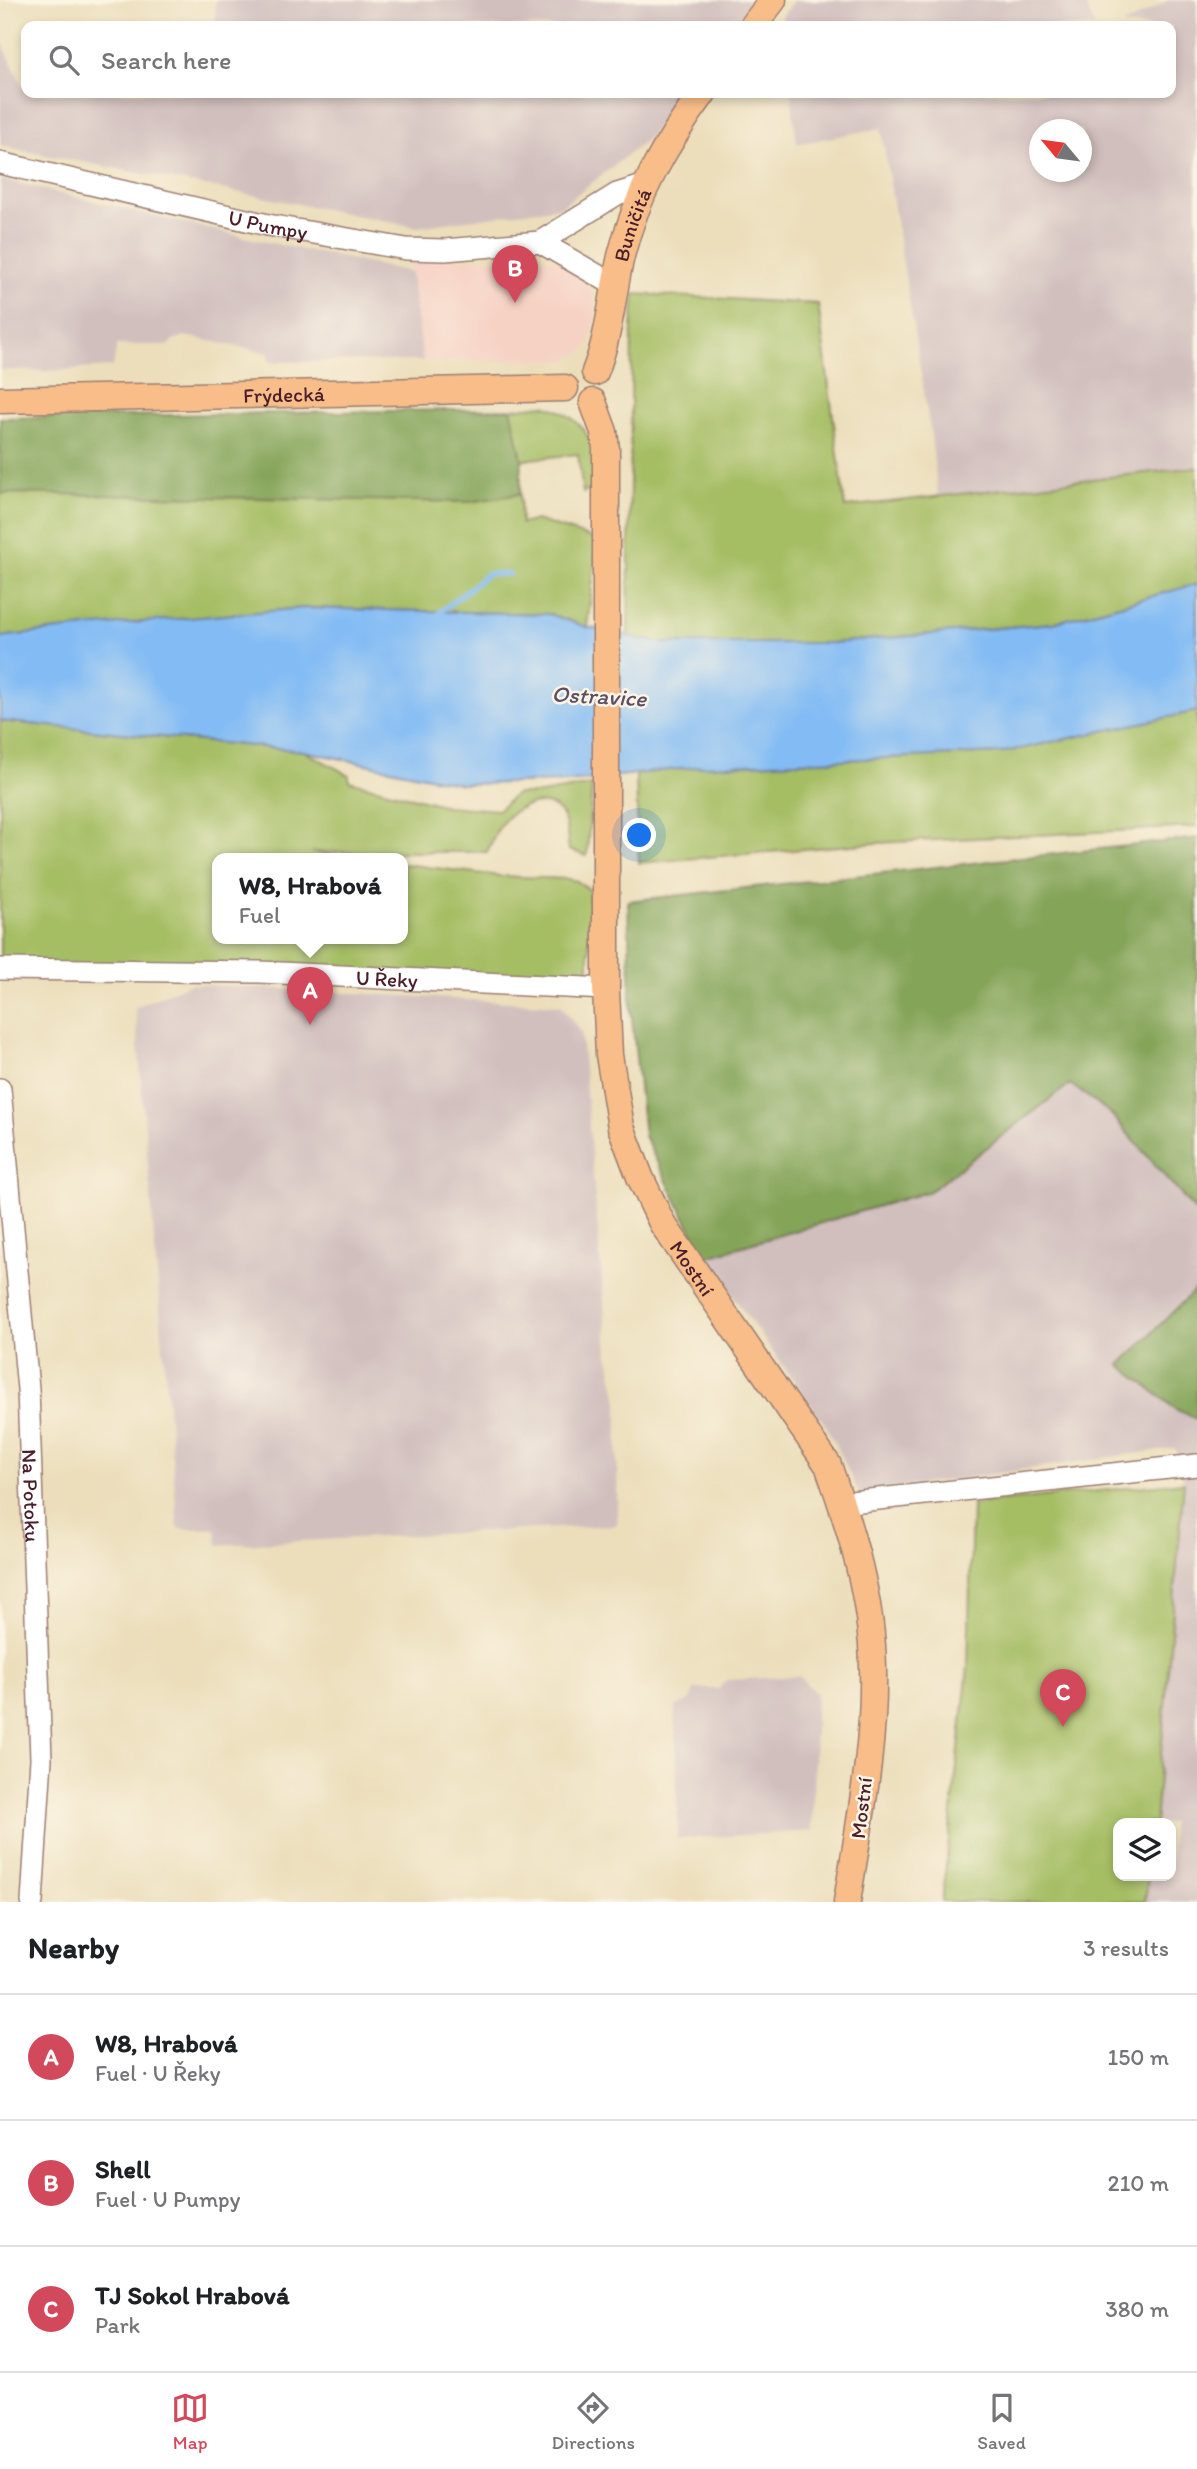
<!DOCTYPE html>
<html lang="en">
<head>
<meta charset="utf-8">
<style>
  body { margin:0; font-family:Itim,sans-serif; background:#f2f2f2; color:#202124 }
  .controls { position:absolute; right:21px; bottom:21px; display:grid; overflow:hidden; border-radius:14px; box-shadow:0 4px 10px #0003 }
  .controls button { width:63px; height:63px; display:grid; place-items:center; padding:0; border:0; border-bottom:2px solid #e0e0e0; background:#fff; color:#202124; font:35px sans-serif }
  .compass { position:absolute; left:1029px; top:119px; width:63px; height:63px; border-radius:50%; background:#fff; box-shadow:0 4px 10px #0003; rotate:299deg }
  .you { position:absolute; left:640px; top:836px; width:24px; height:24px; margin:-18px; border:5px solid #fff; border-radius:50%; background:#1a73e8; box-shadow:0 0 0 10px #1a73e833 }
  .badge { display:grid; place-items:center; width:46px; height:46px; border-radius:50%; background:#d1495b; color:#fff; font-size:23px; font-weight:700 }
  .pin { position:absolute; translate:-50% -58px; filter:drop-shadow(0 2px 4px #0008) }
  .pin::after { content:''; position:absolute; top:37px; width:24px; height:21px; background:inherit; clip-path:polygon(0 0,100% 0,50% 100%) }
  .popup { position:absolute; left:212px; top:853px; width:196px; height:91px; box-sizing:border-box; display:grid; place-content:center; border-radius:14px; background:#fff; filter:drop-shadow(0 2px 5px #0005); font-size:23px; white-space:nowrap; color:#757577 }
  .popup b { font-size:26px; color:#202124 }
  .popup::after { content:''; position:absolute; left:50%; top:100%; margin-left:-14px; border:14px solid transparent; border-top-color:#fff }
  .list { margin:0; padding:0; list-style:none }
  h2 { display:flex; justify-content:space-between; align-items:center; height:91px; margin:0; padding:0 28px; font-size:30px }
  h2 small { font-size:23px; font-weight:400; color:#757577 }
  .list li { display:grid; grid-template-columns:46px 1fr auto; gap:21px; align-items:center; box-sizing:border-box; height:126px; padding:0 28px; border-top:2px solid #e0e0e0 }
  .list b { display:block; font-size:26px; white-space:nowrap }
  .list p { margin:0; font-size:23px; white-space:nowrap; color:#757577 }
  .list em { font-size:23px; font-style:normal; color:#757577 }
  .icon { flex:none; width:38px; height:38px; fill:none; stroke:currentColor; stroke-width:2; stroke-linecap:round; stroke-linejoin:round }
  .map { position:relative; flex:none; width:1197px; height:1902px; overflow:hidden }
  .search { position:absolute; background:#fff; box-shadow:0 4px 10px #0003; left:21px; right:21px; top:21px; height:77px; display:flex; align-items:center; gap:18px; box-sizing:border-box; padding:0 24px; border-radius:14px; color:#757577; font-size:26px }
  .sheet { height:469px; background:#fff }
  nav { display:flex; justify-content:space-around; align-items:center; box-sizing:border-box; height:98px; border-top:2px solid #e0e0e0; background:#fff; font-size:19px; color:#757577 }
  nav a { display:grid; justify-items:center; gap:4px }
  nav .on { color:#d1495b }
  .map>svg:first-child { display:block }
  .built { fill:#f6d2c4 }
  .industrial { fill:#d1bfbe; fill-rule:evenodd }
  .green { fill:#a5bd63; stroke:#786e47; stroke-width:2 }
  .forest { fill:#84a459; stroke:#676242; stroke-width:2 }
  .water { fill:#83bcf4; stroke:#666e90; stroke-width:2 }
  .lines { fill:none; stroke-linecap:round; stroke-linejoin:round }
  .stream { stroke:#83bcf4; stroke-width:5 }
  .minor-casing { stroke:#9b7e73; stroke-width:24 }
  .major-casing { stroke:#9b7e73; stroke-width:29 }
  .minor { stroke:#fff; stroke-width:21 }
  .major { stroke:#f8bd89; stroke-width:26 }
  .labels { text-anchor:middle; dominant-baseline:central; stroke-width:5; stroke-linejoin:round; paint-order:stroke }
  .street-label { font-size:21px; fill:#4a1f2b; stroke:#fcf5e5 }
  .water-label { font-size:23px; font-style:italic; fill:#5b4e67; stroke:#fcf5e5 }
</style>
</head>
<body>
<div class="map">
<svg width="1197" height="1902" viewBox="0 0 1197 1902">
  <rect width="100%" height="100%" fill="#fcf5e5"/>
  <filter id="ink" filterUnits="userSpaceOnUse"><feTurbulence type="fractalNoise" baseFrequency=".0143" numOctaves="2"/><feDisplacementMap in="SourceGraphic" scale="14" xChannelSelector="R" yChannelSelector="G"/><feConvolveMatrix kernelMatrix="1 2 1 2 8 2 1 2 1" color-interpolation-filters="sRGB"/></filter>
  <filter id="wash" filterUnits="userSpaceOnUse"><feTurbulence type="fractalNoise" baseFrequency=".00686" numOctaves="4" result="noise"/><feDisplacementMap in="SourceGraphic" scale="28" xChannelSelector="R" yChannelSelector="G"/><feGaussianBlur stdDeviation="1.57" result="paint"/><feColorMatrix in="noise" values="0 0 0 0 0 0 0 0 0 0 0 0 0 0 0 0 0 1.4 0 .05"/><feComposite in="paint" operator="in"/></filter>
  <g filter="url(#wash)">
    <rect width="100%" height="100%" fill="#ecdebb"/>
    <path class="built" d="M409 258 556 259 575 269 592 292 596 313 592 335 586 348 567 360 423 361Z"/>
    <path class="industrial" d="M215 0H755L736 26H216Z
      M794 0H1083L1095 26H784L782 15Z
      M1169 0H1197V467L938 497 931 435 881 128 797 144 791 93H1171V26H1122ZM1040 130H1082V172H1040Z
      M0 38 26 93H685L645 141 561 207 417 227 0 146Z
      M0 179 252 239 411 272 423 361 270 362 269 353 185 336 173 340 170 345H117L113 367 45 371 0 370Z
      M190 984 561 1005 581 1033 608 1351 618 1401 617 1525 218 1545 216 1529H178L135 1007Z
      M1070 1084 1110 1113 1197 1213V1288L1121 1365 1177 1410 1197 1419V1902H1145L1148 1876H1171V1823H1155L1184 1482 1175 1448 859 1493 827 1427 705 1257 930 1191Z
      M799 1676 816 1694 812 1831 678 1839 675 1707 690 1700 695 1689H718L727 1680Z"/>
    <path class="green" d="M635 294 818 304 845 507 1197 467V584L1053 623 833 643H661L628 636 632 327Z
      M543 405C578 414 596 437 597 473 597 484 594 489 583 493L578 454 522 460 511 409Z
      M0 493 469 502 520 494 521 524 536 520 598 540 587 627 549 614 304 608 0 638Z
      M1197 711V827L876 843 639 863 636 774 703 766 1000 753Z
      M0 721 304 751 349 775V781L446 806 498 810 516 794H541L592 785 587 856 569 850C567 839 568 826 563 817 550 793 517 804 503 822 496 830 492 842 487 852H312L358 859H217V939H403V864L500 876 568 879 577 881 589 889V969L572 979 0 968Z
      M1184 1482 1155 1823H1118V1876H1148L1145 1902H942L968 1667 972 1504Z"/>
    <path class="forest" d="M511 409 522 460 520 494 469 502 0 493V418Z
      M1197 838V1213L1110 1113 1070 1084 930 1191 705 1257 644 1136 631 1009 628 901Z
      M1197 1288V1419L1177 1410 1120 1365Z"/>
    <path class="water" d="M1197 584V711L1000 753 703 766 568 782 462 784 304 751 0 721V637L85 627 304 608 549 614 587 627 661 643H833L1053 623Z"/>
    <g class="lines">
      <path class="stream" d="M439 613 487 574H510"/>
    </g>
  </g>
  <g filter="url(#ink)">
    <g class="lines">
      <defs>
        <g id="minor">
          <path id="s1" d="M0 163 268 225 406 249 445 250 540 242 616 286"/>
          <path d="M540 242 617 194 646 185"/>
          <path id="s2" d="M0 969 260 972 606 989"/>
          <path id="s3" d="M0 1089 28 1389 41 1759 32 1902"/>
          <path d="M841 1503 1197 1465"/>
        </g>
        <g id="major">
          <path d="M753 26 773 0"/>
          <path id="s4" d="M595 372C610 334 612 295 621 256 636 195 666 143 703 93"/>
          <path id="s5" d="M0 400 565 388"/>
          <path id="s6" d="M593 402 604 432 606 449V989L609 1055 621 1127 640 1177 662 1223 828 1465C851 1530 872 1598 873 1668 875 1746 859 1825 847 1902"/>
        </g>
      </defs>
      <use href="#minor" class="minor-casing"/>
      <use href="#major" class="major-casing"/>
      <use href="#minor" class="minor"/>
      <use href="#major" class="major"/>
    </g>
  </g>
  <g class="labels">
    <g class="street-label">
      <text stroke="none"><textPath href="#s1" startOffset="275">U Pumpy</textPath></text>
      <text stroke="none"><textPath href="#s4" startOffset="152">Buničitá</textPath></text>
      <text stroke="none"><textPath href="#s5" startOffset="284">Frýdecká</textPath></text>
      <text stroke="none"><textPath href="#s2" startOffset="387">U Řeky</textPath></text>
      <text stroke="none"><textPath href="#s6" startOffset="887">Mostní</textPath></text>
      <text stroke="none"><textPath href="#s3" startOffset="408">Na Potoku</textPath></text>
      <text transform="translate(861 1808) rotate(-83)">Mostní</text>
    </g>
    <g class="water-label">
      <text transform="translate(599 696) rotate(3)">Ostravice</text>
    </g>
  </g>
</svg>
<div class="controls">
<button><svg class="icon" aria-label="layers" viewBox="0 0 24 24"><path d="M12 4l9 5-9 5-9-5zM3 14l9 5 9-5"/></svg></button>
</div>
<svg class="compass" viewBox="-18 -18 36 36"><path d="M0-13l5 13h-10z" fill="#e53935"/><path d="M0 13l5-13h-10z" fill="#757577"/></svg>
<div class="you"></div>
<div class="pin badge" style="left:310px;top:1025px">A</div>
<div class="popup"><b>W8, Hrabová</b>Fuel</div>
<div class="pin badge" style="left:515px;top:303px">B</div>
<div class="pin badge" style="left:1063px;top:1727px">C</div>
<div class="search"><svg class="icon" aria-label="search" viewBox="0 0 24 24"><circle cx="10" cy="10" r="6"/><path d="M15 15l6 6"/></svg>Search here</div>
</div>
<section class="sheet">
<h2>Nearby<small>3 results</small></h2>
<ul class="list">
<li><span class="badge">A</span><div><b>W8, Hrabová</b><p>Fuel · U Řeky</p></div><em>150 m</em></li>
<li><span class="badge">B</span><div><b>Shell</b><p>Fuel · U Pumpy</p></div><em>210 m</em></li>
<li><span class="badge">C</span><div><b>TJ Sokol Hrabová</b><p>Park</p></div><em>380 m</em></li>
</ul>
</section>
<nav>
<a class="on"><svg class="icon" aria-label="map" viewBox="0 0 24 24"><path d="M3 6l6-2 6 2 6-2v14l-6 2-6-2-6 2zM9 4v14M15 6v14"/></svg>Map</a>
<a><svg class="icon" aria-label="directions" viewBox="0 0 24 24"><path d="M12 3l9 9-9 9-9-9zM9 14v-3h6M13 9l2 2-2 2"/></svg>Directions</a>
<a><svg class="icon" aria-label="saved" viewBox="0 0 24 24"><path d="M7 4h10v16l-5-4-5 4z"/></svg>Saved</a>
</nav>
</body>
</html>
